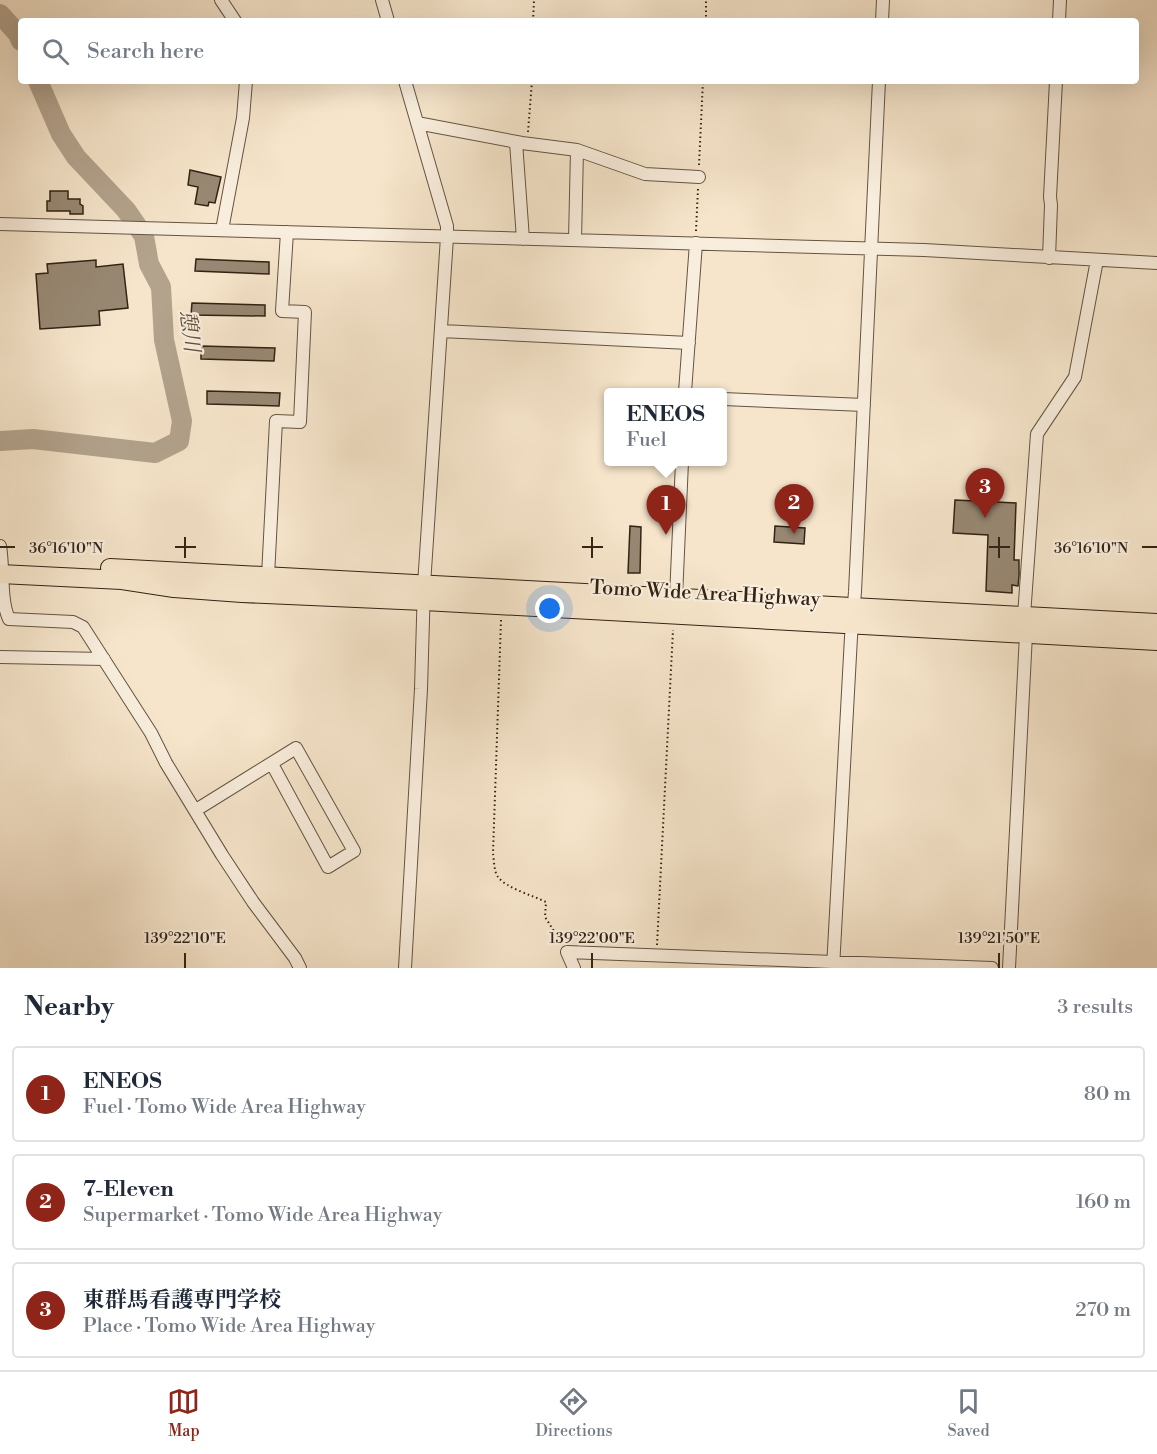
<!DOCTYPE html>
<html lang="en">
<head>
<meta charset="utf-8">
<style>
  body { margin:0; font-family:"Libre Bodoni","Noto Serif JP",serif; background:#f6f6f7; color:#1f2937 }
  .you { position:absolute; left:550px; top:609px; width:21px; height:21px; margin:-15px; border:4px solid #fff; border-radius:50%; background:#1a73e8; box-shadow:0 0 0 9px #1a73e833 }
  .badge { display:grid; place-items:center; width:39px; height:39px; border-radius:50%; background:#8f2418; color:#fff; font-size:20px; font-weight:700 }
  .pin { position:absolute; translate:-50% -50px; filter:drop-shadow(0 2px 3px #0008) }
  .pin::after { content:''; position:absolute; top:32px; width:21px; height:18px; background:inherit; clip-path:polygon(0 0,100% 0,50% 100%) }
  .popup { position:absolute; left:604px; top:388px; width:123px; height:78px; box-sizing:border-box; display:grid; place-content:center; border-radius:6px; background:#fff; filter:drop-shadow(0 2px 4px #0005); font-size:20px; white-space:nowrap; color:#747a83 }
  .popup b { font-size:22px; color:#1f2937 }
  .popup::after { content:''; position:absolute; left:50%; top:100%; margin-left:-12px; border:12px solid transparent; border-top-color:#fff }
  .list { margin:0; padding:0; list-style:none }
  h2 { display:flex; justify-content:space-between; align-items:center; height:78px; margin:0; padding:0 24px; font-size:26px }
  h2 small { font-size:20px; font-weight:400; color:#747a83 }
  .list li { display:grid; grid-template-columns:39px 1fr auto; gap:18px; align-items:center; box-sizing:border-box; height:96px; margin:0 12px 12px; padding:0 12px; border:2px solid #e0e1e3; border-radius:6px }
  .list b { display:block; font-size:22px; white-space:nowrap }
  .list p { margin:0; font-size:20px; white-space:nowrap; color:#747a83 }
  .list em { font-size:20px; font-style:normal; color:#747a83 }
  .icon { flex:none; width:33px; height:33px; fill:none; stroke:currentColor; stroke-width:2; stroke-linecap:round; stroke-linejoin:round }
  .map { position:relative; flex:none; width:1157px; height:968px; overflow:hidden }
  .search { position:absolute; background:#fff; box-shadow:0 6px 24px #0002; left:18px; right:18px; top:18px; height:66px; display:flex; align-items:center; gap:15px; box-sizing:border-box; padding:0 21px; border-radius:6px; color:#747a83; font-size:22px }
  .sheet { height:402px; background:#fff }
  nav { display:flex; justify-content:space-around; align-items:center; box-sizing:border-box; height:84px; border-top:2px solid #e0e1e3; background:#fff; font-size:16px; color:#747a83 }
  nav a { display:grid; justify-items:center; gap:3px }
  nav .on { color:#8f2418 }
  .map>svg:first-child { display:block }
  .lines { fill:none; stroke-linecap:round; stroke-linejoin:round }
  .river { stroke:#b3a38d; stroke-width:20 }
  .building { fill:#988873; stroke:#322314; stroke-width:1.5 }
  .minor-casing { stroke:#635442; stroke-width:14 }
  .highway-casing { stroke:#322314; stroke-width:20 }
  .path { stroke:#322314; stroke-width:2; stroke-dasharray:1.5 3; stroke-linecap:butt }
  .minor { stroke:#f9eedd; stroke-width:12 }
  .highway { stroke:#f6e5cb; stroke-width:18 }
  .ticks { fill:none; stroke:#322314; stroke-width:2 }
  .labels { text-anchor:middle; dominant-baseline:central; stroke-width:4.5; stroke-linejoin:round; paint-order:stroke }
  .street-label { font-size:20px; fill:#322314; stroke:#f9eedd }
  .water-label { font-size:21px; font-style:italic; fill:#5f503e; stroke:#f9eedd }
  .ticks-label { font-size:15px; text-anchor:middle; fill:#322314; stroke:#f9eedd; stroke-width:4.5; stroke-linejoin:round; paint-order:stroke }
</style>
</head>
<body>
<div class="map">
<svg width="1157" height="968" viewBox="0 0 1157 968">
  <rect width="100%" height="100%" fill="#f6e5cb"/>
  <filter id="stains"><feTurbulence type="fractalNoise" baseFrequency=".00333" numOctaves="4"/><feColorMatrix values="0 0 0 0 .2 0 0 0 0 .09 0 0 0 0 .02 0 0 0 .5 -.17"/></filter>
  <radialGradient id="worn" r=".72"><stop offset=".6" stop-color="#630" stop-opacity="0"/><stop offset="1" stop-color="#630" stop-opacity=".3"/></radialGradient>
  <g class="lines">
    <path class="river" d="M0 14 18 34 21 41
      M0 441 33 439 155 453 179 441 182 421 164 340 161 287 149 264 144 236 126 210 76 157 61 134 38 81"/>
  </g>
  <path class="building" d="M190 170 221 177 215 203 209 202 208 206 195 204 198 187 188 185Z
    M50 191H68V199H80V204L83 206V214H70V211H47V201H50Z
    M196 259 269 262V274L195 271Z
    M96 260V267L123 264 128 308 99 311 100 325 40 329 36 274 48 273 47 264Z
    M192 303 265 305V316L191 315Z
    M201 346 275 348 274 361 201 359Z
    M207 391 280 393 279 406 207 404Z
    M955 500 1016 503 1014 560H1019V576L1018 586 1012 585V593L986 591 988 535 953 533Z
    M630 526 641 527 640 573H628Z
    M775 526 805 528 804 544 774 542Z"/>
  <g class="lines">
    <defs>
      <path id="minor" d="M221 0 235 21
        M382 0 388 21
        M882 21 883 0
        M1059 21 1060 0
        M405 81 447 226V237L424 585 421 689 405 968
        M417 123 522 143 577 150 575 240
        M516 142 523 239
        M577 150 645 174 699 177
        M0 224 924 250 1157 263
        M222 230 243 118 246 81
        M1049 258 1051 205 1050 197 1056 81
        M441 331 689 343
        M685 392 696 243
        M723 399 864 405
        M0 546C4 569 0 600 9 619L73 622 83 627 151 733 166 763 222 855 253 902 295 958 300 968
        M268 576 276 421 300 422 305 312 282 311 287 232
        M676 597 682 462
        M1024 616 1037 434 1075 377 1097 260
        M0 657 104 659
        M196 810 296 748 354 851 328 867 272 764
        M574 968 567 952 992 968
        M833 968 851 637 855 592 879 81
        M1009 968 1026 634"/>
      <path id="highway" d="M110 568 1157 623
        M0 574 122 580 174 588 242 593 424 601 1157 641"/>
    </defs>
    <use href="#minor" class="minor-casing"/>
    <use href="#highway" class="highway-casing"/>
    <path class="path" d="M533 21 534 0
      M706 21V0
      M528 132 532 81
      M699 165 703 81
      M696 231 698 189
      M501 620 493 853C494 860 494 872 498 877 506 888 534 896 546 902L545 917 561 942
      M657 945 673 630"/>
    <use href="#minor" class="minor"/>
    <use href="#highway" class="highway"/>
  </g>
  <path class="ticks" d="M185 537V558M592 537V558M999 537V558M0 547H15M175 547H196M582 547H603M989 547H1010M1142 547H1157M185 953V968M592 953V968M999 953V968"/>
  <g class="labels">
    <g class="street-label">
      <text transform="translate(705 594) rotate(3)">Tomo Wide Area Highway</text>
    </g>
    <g class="water-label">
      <text transform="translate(189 331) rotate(83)">憩川</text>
    </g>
  </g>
  <g class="ticks-label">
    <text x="1091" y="553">36°16'10"N</text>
    <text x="66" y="553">36°16'10"N</text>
    <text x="185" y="943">139°22'10"E</text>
    <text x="592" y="943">139°22'00"E</text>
    <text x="999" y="943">139°21'50"E</text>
  </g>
  <rect width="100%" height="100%" filter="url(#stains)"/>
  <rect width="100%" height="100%" fill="url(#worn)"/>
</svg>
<div class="you"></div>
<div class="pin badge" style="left:666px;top:535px">1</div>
<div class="popup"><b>ENEOS</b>Fuel</div>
<div class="pin badge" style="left:794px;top:534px">2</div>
<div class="pin badge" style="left:985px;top:518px">3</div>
<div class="search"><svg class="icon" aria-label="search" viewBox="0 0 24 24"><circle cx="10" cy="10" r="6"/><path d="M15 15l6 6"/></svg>Search here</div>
</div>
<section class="sheet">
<h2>Nearby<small>3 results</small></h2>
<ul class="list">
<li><span class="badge">1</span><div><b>ENEOS</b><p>Fuel · Tomo Wide Area Highway</p></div><em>80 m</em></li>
<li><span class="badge">2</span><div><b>7-Eleven</b><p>Supermarket · Tomo Wide Area Highway</p></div><em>160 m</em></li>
<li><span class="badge">3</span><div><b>東群馬看護専門学校</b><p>Place · Tomo Wide Area Highway</p></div><em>270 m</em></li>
</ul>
</section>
<nav>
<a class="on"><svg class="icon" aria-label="map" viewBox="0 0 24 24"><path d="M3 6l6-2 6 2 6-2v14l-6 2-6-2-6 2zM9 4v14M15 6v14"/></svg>Map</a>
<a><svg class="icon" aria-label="directions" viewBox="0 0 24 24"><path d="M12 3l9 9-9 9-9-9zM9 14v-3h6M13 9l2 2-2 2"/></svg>Directions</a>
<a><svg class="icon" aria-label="saved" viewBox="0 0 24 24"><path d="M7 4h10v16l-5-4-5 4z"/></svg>Saved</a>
</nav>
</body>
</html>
